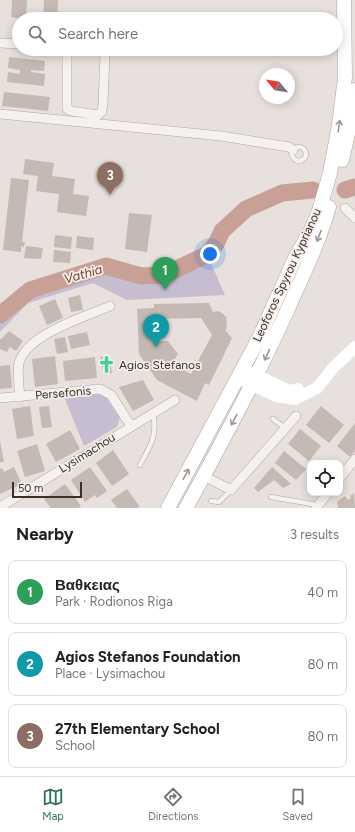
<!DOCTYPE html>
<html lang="en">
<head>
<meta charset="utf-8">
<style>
  body { margin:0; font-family:Figtree,sans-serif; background:#f6f6f6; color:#202124 }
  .controls { position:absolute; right:12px; bottom:12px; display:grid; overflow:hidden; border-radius:8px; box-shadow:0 2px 10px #0003 }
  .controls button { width:36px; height:36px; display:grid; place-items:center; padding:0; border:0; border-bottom:1px solid #e0e0e0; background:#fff; color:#202124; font:20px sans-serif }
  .compass { position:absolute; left:259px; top:68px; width:36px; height:36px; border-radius:50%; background:#fff; box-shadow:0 2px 10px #0003; rotate:300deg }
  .scale { position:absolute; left:12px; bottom:10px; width:70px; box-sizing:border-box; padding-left:4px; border:2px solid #3e2e25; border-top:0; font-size:11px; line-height:14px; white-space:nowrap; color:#3e2e25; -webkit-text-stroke:3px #f5eeeb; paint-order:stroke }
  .you { position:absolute; left:210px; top:254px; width:14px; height:14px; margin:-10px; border:3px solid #fff; border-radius:50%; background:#1a73e8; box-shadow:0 0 0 6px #1a73e833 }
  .badge { display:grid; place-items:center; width:26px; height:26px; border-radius:50%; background:#2b7254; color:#fff; font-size:13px; font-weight:700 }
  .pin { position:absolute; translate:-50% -33px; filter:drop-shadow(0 1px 2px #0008) }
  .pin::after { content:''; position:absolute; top:21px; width:14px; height:12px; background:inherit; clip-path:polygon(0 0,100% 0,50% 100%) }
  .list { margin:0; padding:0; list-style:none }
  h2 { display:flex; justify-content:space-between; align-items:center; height:52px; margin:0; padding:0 16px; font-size:17px }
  h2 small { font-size:13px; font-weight:400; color:#757577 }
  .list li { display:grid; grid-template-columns:26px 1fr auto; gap:12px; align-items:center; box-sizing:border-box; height:64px; margin:0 8px 8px; padding:0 8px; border:1px solid #e0e0e0; border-radius:8px }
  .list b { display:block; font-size:15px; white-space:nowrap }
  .list p { margin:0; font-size:13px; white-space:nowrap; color:#757577 }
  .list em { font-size:13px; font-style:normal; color:#757577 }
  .icon { flex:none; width:22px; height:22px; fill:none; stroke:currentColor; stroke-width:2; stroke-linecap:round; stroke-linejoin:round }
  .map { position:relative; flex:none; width:355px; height:508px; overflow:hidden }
  .search { position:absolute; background:#fff; box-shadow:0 2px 10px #0003; left:12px; right:12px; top:12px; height:44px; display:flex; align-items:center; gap:10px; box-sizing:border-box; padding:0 14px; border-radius:22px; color:#757577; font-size:15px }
  .sheet { height:268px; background:#fff }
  nav { display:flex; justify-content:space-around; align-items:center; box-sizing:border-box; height:56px; border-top:1px solid #e0e0e0; background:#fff; font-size:11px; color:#757577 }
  nav a { display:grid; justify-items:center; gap:2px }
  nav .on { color:#2b7254 }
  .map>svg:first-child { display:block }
  .green { fill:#c6bdd1 }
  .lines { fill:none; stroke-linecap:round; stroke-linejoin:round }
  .river { stroke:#c9a095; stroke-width:17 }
  .building { fill:#c4b9b3; fill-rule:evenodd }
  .lane-casing { stroke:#b1a7a1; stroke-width:5.5 }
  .street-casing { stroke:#b1a7a1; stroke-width:10 }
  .primary-casing { stroke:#b3a29b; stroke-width:15 }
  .lane { stroke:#f5f1ef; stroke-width:4.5 }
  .street { stroke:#f5f1ef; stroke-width:9 }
  .secondary { stroke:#fff; stroke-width:12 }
  .primary { stroke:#fff; stroke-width:14 }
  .oneway { stroke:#9e9692 }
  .labels { text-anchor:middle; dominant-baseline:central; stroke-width:3.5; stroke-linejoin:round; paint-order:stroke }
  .street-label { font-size:12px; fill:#3e2e25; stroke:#f5eeeb }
  .poi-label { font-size:12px; fill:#3e2e25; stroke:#f5eeeb; text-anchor:start }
  .water-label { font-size:13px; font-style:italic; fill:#73402e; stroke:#f5eeeb }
</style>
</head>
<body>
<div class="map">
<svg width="355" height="508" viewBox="0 0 355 508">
  <rect width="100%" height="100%" fill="#e7e0dc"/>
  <path class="green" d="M206 252 225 295 127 300 93 283 28 303 0 332V304L30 285 103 260 152 269Z
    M96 394 106 397 120 418 117 427 84 446 65 399Z"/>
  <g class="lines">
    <path class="river" d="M345 190 355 187
      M0 315 30 290 106 266 141 276 164 275 206 255 216 244 222 231 246 209 282 193 313 190"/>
  </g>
  <path class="building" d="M12 0H27L26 19H19V35L17 34 18 18 11 17Z
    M44 0H58L57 18 49 17V19H43Z
    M31 12H40L39 19H30Z
    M9 57 45 61 44 71 31 70V72L45 74 44 86 7 82 8 72 20 74V70L8 68Z
    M4 92 50 97 48 111 2 106Z
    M25 159 54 163 52 176 75 179 73 194 89 196 86 216 57 212 59 194 36 191 38 176 23 174Z
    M11 178 29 180 22 242H25L24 247 21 246V252L3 250Z
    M129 213 152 215 147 252 125 249Z
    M55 235 72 237 71 249 54 247Z
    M77 236 94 238 93 250 76 248Z
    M26 246 43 248 41 259 24 258Z
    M54 250 71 252 70 263 53 262Z
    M80 295 83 310 71 312 68 298Z
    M55 299 63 318 47 325 39 306Z
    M209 303 213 312 218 311 222 313 226 317 227 323 226 331 232 338 209 385 205 383 197 401 157 380 139 354 137 309 154 308V304ZM201 318 212 335 191 374 172 364 178 354 168 341H158L157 319Z
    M9 331 23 341 16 351 10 347 7 352 0 349V340Z
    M87 332 90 345 71 349 68 336Z
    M65 337 68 352 57 354 54 339Z
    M109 355 112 373 104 375 100 357Z
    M55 356 58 384 35 387 32 359Z
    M95 357 97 378 65 381 63 361Z
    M10 365 12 388 0 389V366Z
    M143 380 154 400 133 411 119 387Z
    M30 406 34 436 17 439 12 409Z
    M49 406 52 427 42 428 39 407Z
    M321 406 344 425 329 443 306 425Z
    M355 423V451L350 457 337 446Z
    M300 429 321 446 309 461 288 444Z
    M70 430 80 449 56 462 46 444Z
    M0 441 4 462H0Z
    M37 444 45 471 25 477 17 451Z
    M113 450 129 474 112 486 96 463Z
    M284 451 306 469 296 480 275 463Z
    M14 467 22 484 0 494V469L2 468 4 472Z
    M90 467 107 491 97 498 95 495 85 502 71 480Z
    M272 467 291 484 283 488 274 480 258 492 254 488Z
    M65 484 81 506 78 508H51L44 499Z
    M127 489 140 507 138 508H117L111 500Z
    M354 493 355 508H338L337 502 345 496 348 500 351 498 350 496Z"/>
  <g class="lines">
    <defs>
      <path id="lane" d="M292 154a7 7 0 1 1 14 0a7 7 0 1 1-14 0Z
        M273 419 285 428
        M140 465C150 446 158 436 153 413
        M271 497 318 505
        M211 501 219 502 231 490"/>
      <path id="street" d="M0 43 19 44
        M67 49V109L71 111 98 115 102 111 103 103 105 54V51L102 49
        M0 114 221 136 289 147 293 150
        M345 208 355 218
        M20 397C19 386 17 374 19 363 27 334 85 317 110 306
        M0 398 100 389 111 395 131 426
        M204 476 231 490 296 416
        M340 478 355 459
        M0 507 175 400
        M316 508 328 493"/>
      <path id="primary" d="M342 160 354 107 355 90
        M168 508 259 338 295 258 311 230 319 211 330 173 339 125 345 77 344 0
        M186 508C222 443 256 379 287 311 302 277 319 243 329 207"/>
    </defs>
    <use href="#lane" class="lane-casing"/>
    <use href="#street" class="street-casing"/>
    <use href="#primary" class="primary-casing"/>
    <use href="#lane" class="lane"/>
    <use href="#street" class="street"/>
    <path class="secondary" d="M243 369 289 391 298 389
      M238 378 276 396 295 399 317 388 333 368 355 347"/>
    <use href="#primary" class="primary"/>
  </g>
  <defs><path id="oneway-shaft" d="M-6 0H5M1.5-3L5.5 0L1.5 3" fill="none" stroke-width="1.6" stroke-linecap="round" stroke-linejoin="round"/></defs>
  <g class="oneway">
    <use href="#oneway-shaft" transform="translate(339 126) rotate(-81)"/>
    <use href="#oneway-shaft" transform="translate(319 236) rotate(111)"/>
    <use href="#oneway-shaft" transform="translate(267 355) rotate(115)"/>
    <use href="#oneway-shaft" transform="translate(234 420) rotate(118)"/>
    <use href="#oneway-shaft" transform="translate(186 474) rotate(-62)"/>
  </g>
  <defs>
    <symbol id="church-bare" viewBox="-9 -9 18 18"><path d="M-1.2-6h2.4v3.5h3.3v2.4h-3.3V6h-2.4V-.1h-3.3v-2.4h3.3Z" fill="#39d48f" stroke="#f5eeeb" stroke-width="2.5" paint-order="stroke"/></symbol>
  </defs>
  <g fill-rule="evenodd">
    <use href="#church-bare" x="94" y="352" width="25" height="25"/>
  </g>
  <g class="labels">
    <g class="street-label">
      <text transform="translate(287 275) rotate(-65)">Leoforos Spyrou Kyprianou</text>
      <text transform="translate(63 393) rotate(-5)">Persefonis</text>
      <text transform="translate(87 453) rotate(-32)">Lysimachou</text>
    </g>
    <g class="poi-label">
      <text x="119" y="365">Agios Stefanos</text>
    </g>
    <g class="water-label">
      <text transform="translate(83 274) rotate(-16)">Vathia</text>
    </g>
  </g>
</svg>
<div class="controls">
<button><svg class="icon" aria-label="locate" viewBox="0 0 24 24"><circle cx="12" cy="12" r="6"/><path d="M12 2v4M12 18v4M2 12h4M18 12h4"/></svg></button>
</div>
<svg class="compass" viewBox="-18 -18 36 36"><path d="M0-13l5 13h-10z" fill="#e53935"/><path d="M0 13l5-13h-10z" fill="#757577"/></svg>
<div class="scale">50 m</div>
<div class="you"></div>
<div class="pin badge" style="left:165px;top:290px;background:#2e9e5b">1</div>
<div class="pin badge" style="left:156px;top:347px;background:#0f9aa8">2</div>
<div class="pin badge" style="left:110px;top:195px;background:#8d6e63">3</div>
<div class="search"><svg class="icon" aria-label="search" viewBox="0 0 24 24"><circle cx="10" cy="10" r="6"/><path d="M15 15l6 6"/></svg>Search here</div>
</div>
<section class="sheet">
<h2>Nearby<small>3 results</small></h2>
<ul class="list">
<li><span class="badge" style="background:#2e9e5b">1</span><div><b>Βαθκειας</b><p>Park · Rodionos Riga</p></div><em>40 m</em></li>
<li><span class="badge" style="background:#0f9aa8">2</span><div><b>Agios Stefanos Foundation</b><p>Place · Lysimachou</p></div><em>80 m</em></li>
<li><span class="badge" style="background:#8d6e63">3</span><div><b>27th Elementary School</b><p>School</p></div><em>80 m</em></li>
</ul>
</section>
<nav>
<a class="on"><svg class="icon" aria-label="map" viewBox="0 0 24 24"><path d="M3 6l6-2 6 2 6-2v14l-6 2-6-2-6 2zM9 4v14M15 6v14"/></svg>Map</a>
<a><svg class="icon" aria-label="directions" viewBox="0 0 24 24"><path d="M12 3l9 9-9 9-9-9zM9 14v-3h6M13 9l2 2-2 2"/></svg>Directions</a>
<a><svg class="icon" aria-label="saved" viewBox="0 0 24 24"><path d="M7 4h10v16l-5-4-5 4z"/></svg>Saved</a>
</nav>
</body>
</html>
